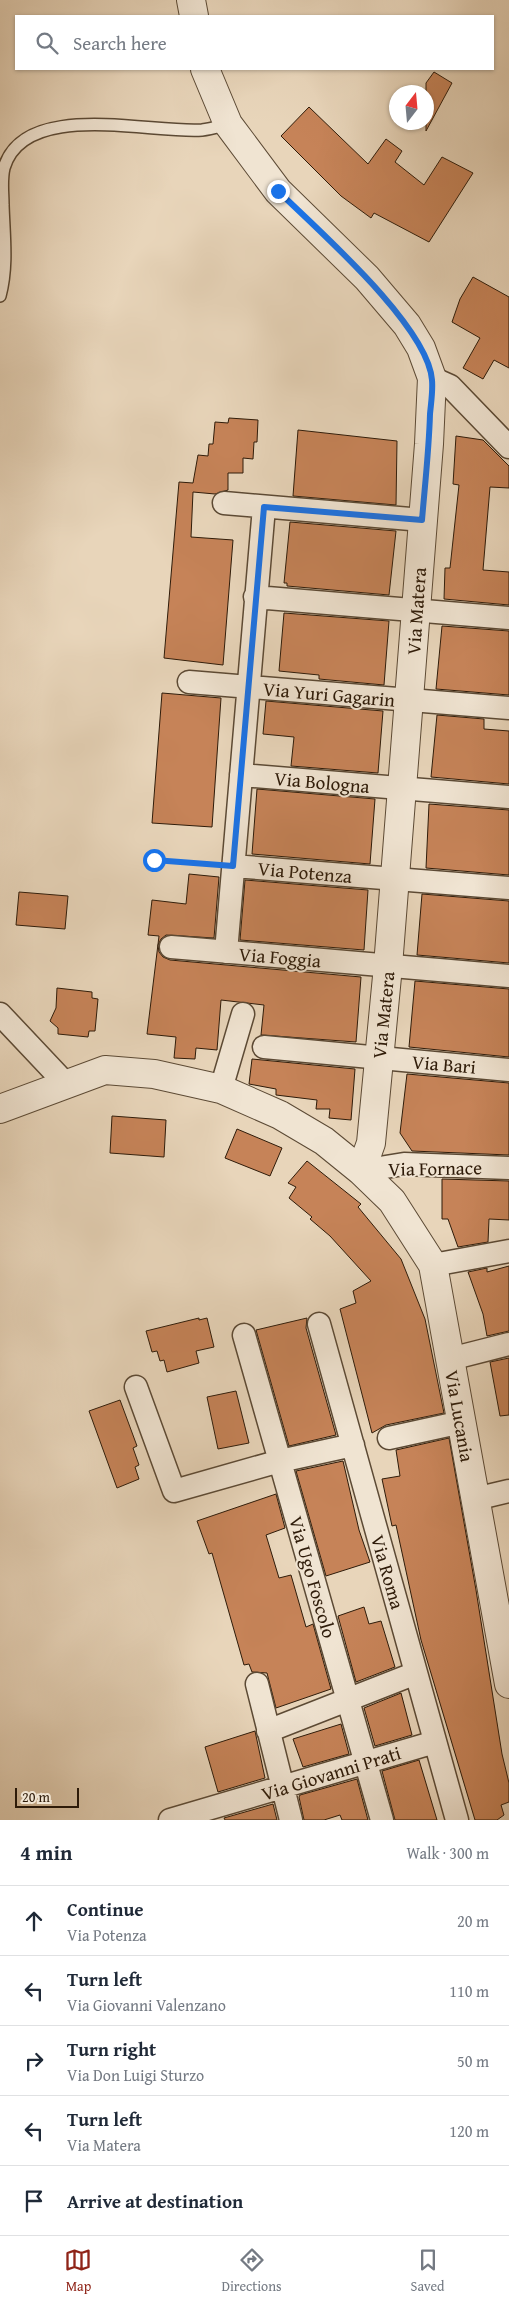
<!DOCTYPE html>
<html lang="en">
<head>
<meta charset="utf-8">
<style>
  body { margin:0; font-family:"Gentium Book Plus",serif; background:#f6f6f7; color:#1f2937 }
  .compass { position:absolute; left:389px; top:85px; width:45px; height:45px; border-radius:50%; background:#fff; box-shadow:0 1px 4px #0004; rotate:16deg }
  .scale { position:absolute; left:15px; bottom:12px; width:64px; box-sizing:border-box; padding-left:5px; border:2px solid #2e1b09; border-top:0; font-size:14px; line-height:18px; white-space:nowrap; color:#2e1b09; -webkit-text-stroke:4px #f0e4d2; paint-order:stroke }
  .stop { position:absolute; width:15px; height:15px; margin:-11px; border:4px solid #1a73e8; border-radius:50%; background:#fff }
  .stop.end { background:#1a73e8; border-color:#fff; box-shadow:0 1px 5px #0008 }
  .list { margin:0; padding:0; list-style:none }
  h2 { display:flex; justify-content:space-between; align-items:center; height:65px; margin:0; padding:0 20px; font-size:21px }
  h2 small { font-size:16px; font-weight:400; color:#747a83 }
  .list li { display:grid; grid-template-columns:32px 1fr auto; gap:15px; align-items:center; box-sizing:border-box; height:70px; padding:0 20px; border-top:1px solid #e0e1e3 }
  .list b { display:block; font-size:19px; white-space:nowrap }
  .list p { margin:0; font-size:16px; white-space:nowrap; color:#747a83 }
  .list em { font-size:16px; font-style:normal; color:#747a83 }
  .icon { flex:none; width:28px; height:28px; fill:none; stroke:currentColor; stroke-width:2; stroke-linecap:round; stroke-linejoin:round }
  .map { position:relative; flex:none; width:509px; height:1820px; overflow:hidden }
  .search { position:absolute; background:#fff; box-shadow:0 1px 4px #0004; left:15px; right:15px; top:15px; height:55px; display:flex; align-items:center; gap:12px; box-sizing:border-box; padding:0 18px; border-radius:0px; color:#747a83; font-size:19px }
  .sheet { height:415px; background:#fff }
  nav { display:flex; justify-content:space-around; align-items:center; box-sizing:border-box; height:70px; border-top:1px solid #e0e1e3; background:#fff; font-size:14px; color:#747a83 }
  nav a { display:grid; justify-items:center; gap:2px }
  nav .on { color:#8f2418 }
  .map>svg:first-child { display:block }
  .building { fill:#c68358; stroke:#2e1b09 }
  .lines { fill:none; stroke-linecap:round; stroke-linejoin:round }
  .service-casing { stroke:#5c4a35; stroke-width:14 }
  .minor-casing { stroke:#5c4a35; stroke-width:25 }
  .tertiary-casing { stroke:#5c4a35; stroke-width:30 }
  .path { stroke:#2e1b09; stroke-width:3; stroke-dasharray:1 2.5; stroke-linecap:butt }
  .service { stroke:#f0e4d2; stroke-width:11 }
  .minor { stroke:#f0e4d2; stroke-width:22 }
  .tertiary { stroke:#f0e4d2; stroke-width:28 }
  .route { stroke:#1a73e8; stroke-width:6 }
  .labels { text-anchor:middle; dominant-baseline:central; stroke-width:4; stroke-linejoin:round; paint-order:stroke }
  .street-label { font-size:19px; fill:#2e1b09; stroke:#f0e4d2 }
</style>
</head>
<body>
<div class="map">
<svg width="509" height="1820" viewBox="0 0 509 1820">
  <rect width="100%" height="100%" fill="#e8d5ba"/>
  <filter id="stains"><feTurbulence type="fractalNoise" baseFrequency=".004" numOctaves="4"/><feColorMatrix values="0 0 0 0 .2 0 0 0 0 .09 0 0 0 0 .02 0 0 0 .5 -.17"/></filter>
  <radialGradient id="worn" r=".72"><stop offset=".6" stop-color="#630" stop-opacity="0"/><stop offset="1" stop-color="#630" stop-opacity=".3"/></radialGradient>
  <path class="building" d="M434 72 452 83 426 131V83Z
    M309 107 368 164 386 139 402 151 395 162 424 185 442 157 473 173 429 242 374 213 371 218 341 196 281 136Z
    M473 277 509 297V368L494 360 483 379 463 368 480 338 452 322 460 299Z
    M229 418 258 420 257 442H254L253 459 243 458V473H228V490L215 494 193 492 191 537 233 540 223 665 164 658 179 482 193 483 198 455 208 456 209 444H213L215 422 228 423Z
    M298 430 397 441 396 505 293 496Z
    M456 436 483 440 509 466V488L490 487 483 570 509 572V605L444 599 445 568H450L459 485 453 484Z
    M290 522 396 531 389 595 287 586V583H284Z
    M284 613 389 621 384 685 319 679V675L279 671Z
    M442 626 509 631V695L436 689Z
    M162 693 221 698 212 827 152 823Z
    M266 701 383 711 378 773 291 766 294 737 263 734Z
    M437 715 484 719V729L509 731V784L431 777Z
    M257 789 375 799 370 864 252 854Z
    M429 804 509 810V875L426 868Z
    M189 874 219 877 214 938 166 935 161 939 158 945 159 952 163 957 170 960 361 977 356 1042 261 1035 264 1005 221 1000 217 1050 196 1048 195 1059 174 1058 176 1037 147 1034 159 936 148 935 152 900 186 904Z
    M245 880 368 890 364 950 240 940Z
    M19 892 68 896 65 929 16 925Z
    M422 894 509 901V963L417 955Z
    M415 981 509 989V1057L409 1047Z
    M57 988 92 992V998L98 999 95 1031H89L88 1037 58 1034V1028L50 1021 56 1008Z
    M252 1059 355 1069 351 1120 329 1118 330 1109H316L317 1100 276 1095V1089L249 1084Z
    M407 1074 509 1083V1155L412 1151 400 1133Z
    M112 1116 166 1120 164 1157 110 1153Z
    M237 1129 282 1148 270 1176 225 1158Z
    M307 1161 361 1204 358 1207 401 1259 425 1319 444 1413 386 1425 372 1433 340 1309 356 1303 353 1291 371 1281 330 1236 310 1219 312 1217 289 1198 296 1187 288 1183Z
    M442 1179 509 1181V1220L489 1219 488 1242 458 1247 448 1219H442Z
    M509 1266V1331L487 1336 483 1314 468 1272 487 1268V1272Z
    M199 1318V1320L207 1318 214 1347 196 1351 199 1363 167 1372 164 1360 160 1361 157 1351 152 1352 146 1331Z
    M307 1318 306 1328 336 1435 289 1446 256 1330Z
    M509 1358V1415L500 1416 490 1362Z
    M236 1391 249 1443 218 1449 207 1397Z
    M120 1400 137 1446 133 1448 139 1465 135 1467 139 1479 117 1488 89 1411Z
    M449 1438 476 1590 502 1754 509 1783V1802L501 1805 504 1815 497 1820H475L421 1640 396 1525 392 1526 382 1479 400 1476 396 1450Z
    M343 1461 359 1530 370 1562 326 1576 296 1471Z
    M276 1494 285 1528 266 1535 279 1578 291 1575 306 1627 313 1624 331 1689 276 1708 267 1673 252 1672 249 1664 244 1665 212 1553 209 1554 197 1521Z
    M364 1607 369 1624 381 1621 395 1667 356 1682 338 1616Z
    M401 1693 412 1735 375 1746 364 1708Z
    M341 1724 349 1754 303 1767 293 1739Z
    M255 1731 265 1778 218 1792 205 1747Z
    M419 1760 437 1820H395L382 1771Z
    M357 1779 368 1820H342L340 1815 324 1820H304L299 1797 300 1795Z
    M273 1804 277 1820H225L224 1818Z"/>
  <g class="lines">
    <defs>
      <path id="service" d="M0 296C8 266 4 236 3 205 3 192 1 181 4 168 24 99 151 134 202 130 211 129 220 126 228 124"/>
      <path id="minor" d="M432 378 450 386 509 447
        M224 503 422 520
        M255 597 509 618
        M189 682 509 708
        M241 775 509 797
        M233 866 509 888
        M171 947 509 976
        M226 952 264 507
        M0 1014 66 1084
        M264 1047 509 1070
        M221 1089 243 1014
        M361 1171 404 1164 509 1168
        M433 1265 509 1251
        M319 1324 457 1820
        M244 1335 382 1820
        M450 1359 509 1344
        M136 1387 174 1491 280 1461 353 1445
        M389 1438 462 1422
        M475 1499 509 1491
        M257 1684 291 1820
        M268 1731 416 1673
        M170 1820 435 1742"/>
      <path id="tertiary" d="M191 0 194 16
        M205 69 228 124 278 191 367 278 407 325 421 348 432 378 429 444 388 966 371 1143 361 1171
        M0 1109 105 1070 154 1074 221 1089 280 1115 324 1141 361 1171 392 1201 433 1265 509 1684"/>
    </defs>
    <use href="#service" class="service-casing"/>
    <use href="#minor" class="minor-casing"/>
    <use href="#tertiary" class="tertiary-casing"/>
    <path class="path" d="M154 860 213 864"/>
    <use href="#service" class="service"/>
    <use href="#minor" class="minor"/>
    <use href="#tertiary" class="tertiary"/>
  </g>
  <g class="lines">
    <path class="route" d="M154 860 233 866 264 507 422 520C425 484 429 449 430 414 431 403 433 391 432 380 428 326 318 230 278 191"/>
  </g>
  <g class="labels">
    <g class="street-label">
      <text transform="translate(416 611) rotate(-86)">Via Matera</text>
      <text transform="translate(329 694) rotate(5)">Via Yuri Gagarin</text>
      <text transform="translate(322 782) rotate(5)">Via Bologna</text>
      <text transform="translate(305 872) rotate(5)">Via Potenza</text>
      <text transform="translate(280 957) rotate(5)">Via Foggia</text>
      <text transform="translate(383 1015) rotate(-84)">Via Matera</text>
      <text transform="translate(444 1064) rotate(5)">Via Bari</text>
      <text transform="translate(435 1168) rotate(-1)">Via Fornace</text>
      <text transform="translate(460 1416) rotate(80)">Via Lucania</text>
      <text transform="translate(388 1572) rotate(74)">Via Roma</text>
      <text transform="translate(313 1577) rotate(74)">Via Ugo Foscolo</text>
      <text transform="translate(331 1773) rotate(-17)">Via Giovanni Prati</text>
    </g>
  </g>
  <rect width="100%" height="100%" filter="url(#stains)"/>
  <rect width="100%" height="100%" fill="url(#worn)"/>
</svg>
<svg class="compass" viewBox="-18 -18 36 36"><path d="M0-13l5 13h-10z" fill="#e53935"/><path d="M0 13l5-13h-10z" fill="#747a83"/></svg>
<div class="scale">20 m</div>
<div class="stop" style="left:154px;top:860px"></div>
<div class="stop end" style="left:278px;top:191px"></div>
<div class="search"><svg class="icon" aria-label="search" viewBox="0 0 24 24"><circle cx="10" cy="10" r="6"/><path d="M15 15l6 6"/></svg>Search here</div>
</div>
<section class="sheet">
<h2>4 min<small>Walk · 300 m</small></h2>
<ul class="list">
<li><svg class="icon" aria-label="ahead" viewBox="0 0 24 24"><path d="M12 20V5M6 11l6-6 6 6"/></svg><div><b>Continue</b><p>Via Potenza</p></div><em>20 m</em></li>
<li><svg class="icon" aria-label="left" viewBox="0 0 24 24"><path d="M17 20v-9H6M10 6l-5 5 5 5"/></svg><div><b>Turn left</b><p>Via Giovanni Valenzano</p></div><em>110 m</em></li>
<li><svg class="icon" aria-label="right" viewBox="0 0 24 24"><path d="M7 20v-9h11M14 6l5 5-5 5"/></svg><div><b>Turn right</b><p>Via Don Luigi Sturzo</p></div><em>50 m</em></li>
<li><svg class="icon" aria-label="left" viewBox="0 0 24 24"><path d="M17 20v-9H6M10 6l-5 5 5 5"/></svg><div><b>Turn left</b><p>Via Matera</p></div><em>120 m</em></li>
<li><svg class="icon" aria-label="arrive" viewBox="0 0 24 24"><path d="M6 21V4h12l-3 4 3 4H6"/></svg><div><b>Arrive at destination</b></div></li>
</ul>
</section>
<nav>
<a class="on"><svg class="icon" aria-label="map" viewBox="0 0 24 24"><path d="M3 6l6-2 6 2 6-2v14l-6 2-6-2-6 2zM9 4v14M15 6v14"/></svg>Map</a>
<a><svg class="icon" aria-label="directions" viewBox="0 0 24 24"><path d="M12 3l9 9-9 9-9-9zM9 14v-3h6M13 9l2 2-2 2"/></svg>Directions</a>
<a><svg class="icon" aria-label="saved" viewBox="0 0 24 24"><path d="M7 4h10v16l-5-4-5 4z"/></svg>Saved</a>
</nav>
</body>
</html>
